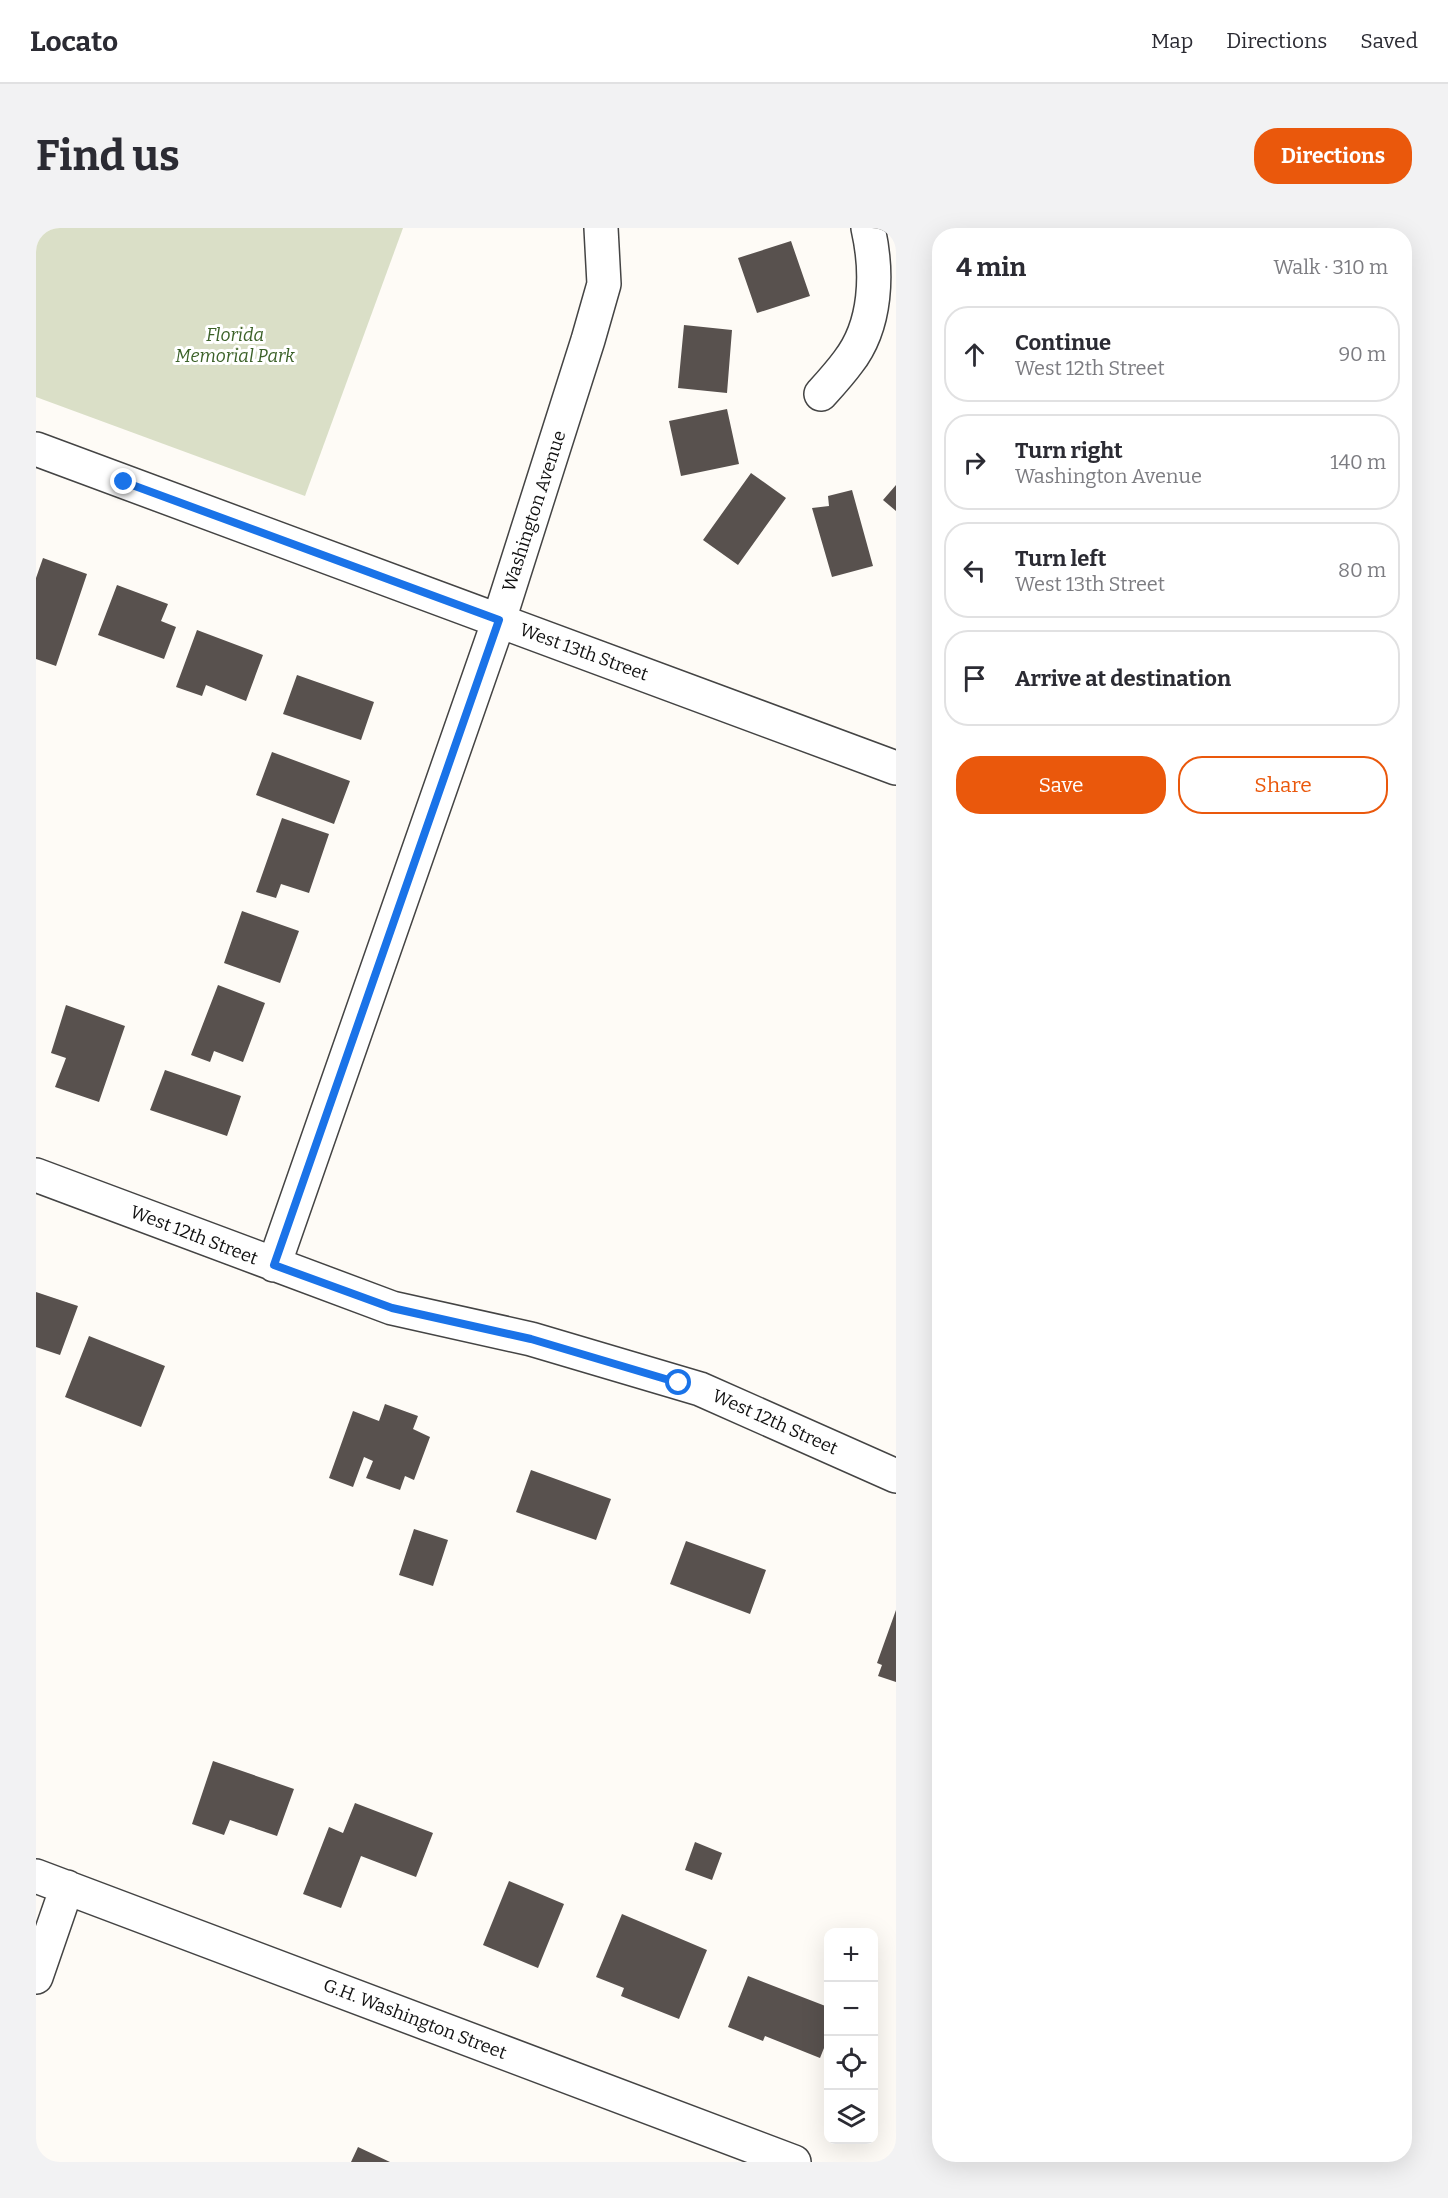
<!DOCTYPE html>
<html lang="en">
<head>
<meta charset="utf-8">
<style>
  body { margin:0; font-family:Bitter,serif; background:#f2f2f3; color:#2b2b33 }
  .controls { position:absolute; right:18px; bottom:18px; display:grid; overflow:hidden; border-radius:12px; box-shadow:0 6px 24px #0002 }
  .controls button { width:54px; height:54px; display:grid; place-items:center; padding:0; border:0; border-bottom:2px solid #e1e1e2; background:#fff; color:#2b2b33; font:30px sans-serif }
  .stop { position:absolute; width:18px; height:18px; margin:-14px; border:4px solid #1a73e8; border-radius:50%; background:#fff }
  .stop.end { background:#1a73e8; border-color:#fff; box-shadow:0 2px 6px #0008 }
  .list { margin:0; padding:0; list-style:none }
  h2 { display:flex; justify-content:space-between; align-items:center; height:78px; margin:0; padding:0 24px; font-size:26px }
  h2 small { font-size:20px; font-weight:400; color:#7c7c81 }
  .list li { display:grid; grid-template-columns:39px 1fr auto; gap:18px; align-items:center; box-sizing:border-box; height:96px; margin:0 12px 12px; padding:0 12px; border:2px solid #e1e1e2; border-radius:24px }
  .list b { display:block; font-size:22px; white-space:nowrap }
  .list p { margin:0; font-size:20px; white-space:nowrap; color:#7c7c81 }
  .list em { font-size:20px; font-style:normal; color:#7c7c81 }
  .actions { display:flex; gap:12px; padding:18px 24px }
  .actions a { flex:1; padding:14px 0; border:2px solid #ea580c; border-radius:24px; text-align:center; font-size:21px; color:#ea580c }
  .actions .main { background:#ea580c; color:#fff }
  .icon { flex:none; width:33px; height:33px; fill:none; stroke:currentColor; stroke-width:2; stroke-linecap:round; stroke-linejoin:round }
  .map { position:relative; flex:none; width:860px; height:1934px; overflow:hidden; border-radius:24px }
  header { display:flex; align-items:center; gap:36px; box-sizing:border-box; height:84px; padding:0 30px; background:#fff; border-bottom:2px solid #e1e1e2 }
  header strong { font-size:28px }
  nav { display:flex; gap:33px; margin-inline-start:auto; font-size:21px }
  .intro { display:flex; align-items:center; justify-content:space-between; box-sizing:border-box; height:144px; padding:0 36px }
  h1 { margin:0; font-size:42px }
  .button { padding:15px 27px; border-radius:24px; background:#ea580c; color:#fff; font-size:21px; font-weight:700 }
  main { display:flex; gap:36px; padding:0 36px }
  aside { flex:1; background:#fff; border-radius:24px; box-shadow:0 6px 24px #0002 }
  .map>svg:first-child { display:block }
  .cemetery { fill:#dadfc7 }
  .building { fill:#58514e }
  .lines { fill:none; stroke-linecap:round; stroke-linejoin:round }
  .minor-casing { stroke:#444; stroke-width:36 }
  .minor { stroke:#fff; stroke-width:33 }
  .route { stroke:#1a73e8; stroke-width:8 }
  .labels { text-anchor:middle; dominant-baseline:central; stroke-width:6; stroke-linejoin:round; paint-order:stroke }
  .park-label { font-size:18px; font-style:italic; fill:#3b6128; stroke:#fff }
  .street-label { font-size:18px; fill:#111; stroke:#fff }
</style>
</head>
<body>
<header>
<strong>Locato</strong>
<nav><a>Map</a><a>Directions</a><a>Saved</a></nav>
</header>
<div class="intro"><h1>Find us</h1><a class="button">Directions</a></div>
<main>
<div class="map">
<svg width="860" height="1934" viewBox="0 0 860 1934">
  <rect width="100%" height="100%" fill="#fefbf6"/>
  <path class="cemetery" d="M0 0H367L269 268 0 169Z"/>
  <path class="building" d="M755 13 774 68 721 85 702 30Z
    M648 97 696 102 691 165 642 160Z
    M691 181 703 236 645 248 633 193Z
    M715 245 750 270 702 337 667 312Z
    M860 257V283L847 272Z
    M816 262 837 338 796 349 776 280 793 278 792 268Z
    M7 330 51 346 20 438 0 431V350Z
    M81 357 132 376 125 393 140 399 128 431 62 407Z
    M161 402 227 427 210 473 170 457 166 468 140 459Z
    M261 447 338 474 325 512 247 486Z
    M236 524 314 553 298 596 220 567Z
    M246 590 293 606 273 665 245 656 240 670 220 664Z
    M206 683 263 703 244 755 188 735Z
    M182 757 229 775 207 834 178 823 174 834 155 827Z
    M30 777 89 798 63 874 19 859 30 830 15 825Z
    M129 842 205 868 191 908 114 882Z
    M0 1064 42 1078 24 1127 0 1119Z
    M53 1108 129 1138 105 1199 29 1169Z
    M349 1176 382 1188 377 1201 394 1209 378 1252 369 1248 364 1262 330 1250 337 1233 328 1229 317 1259 293 1250 317 1183 343 1193Z
    M495 1242 575 1271 560 1312 480 1284Z
    M378 1301 412 1312 397 1358 363 1347Z
    M650 1313 730 1342 714 1386 634 1356Z
    M860 1382V1454L842 1448 846 1437 841 1435Z
    M177 1533 258 1561 241 1608 194 1592 188 1607 156 1596Z
    M319 1575 397 1605 380 1649 325 1628 305 1680 267 1666 293 1599 307 1605Z
    M659 1614 686 1625 676 1652 649 1642Z
    M473 1653 528 1676 502 1740 447 1717Z
    M586 1686 671 1722 643 1791 585 1768 588 1760 560 1749Z
    M712 1748 792 1779V1810L784 1830 729 1808 727 1813 692 1799Z
    M322 1919 354 1934H315Z"/>
  <g class="lines">
    <defs>
      <path id="minor" d="M785 166C794 156 804 145 812 134 841 97 842 44 832 0
        M0 221 860 540
        M0 947 356 1080 495 1111 664 1161 860 1248
        M238 1037 463 392 552 112 568 56 565 0
        M0 1648 758 1934
        M0 1749 31 1659"/>
    </defs>
    <use href="#minor" class="minor-casing"/>
    <use href="#minor" class="minor"/>
  </g>
  <g class="lines">
    <path class="route" d="M88 254 463 392 238 1037 356 1080 495 1111 643 1155"/>
  </g>
  <g class="labels">
    <g class="park-label">
      <text x="199" y="107">Florida<tspan x="199" dy="21">Memorial Park</tspan></text>
    </g>
    <g class="street-label">
      <text transform="translate(498 283) rotate(-72)">Washington Avenue</text>
      <text transform="translate(548 424) rotate(20)">West 13th Street</text>
      <text transform="translate(158 1007) rotate(21)">West 12th Street</text>
      <text transform="translate(739 1194) rotate(24)">West 12th Street</text>
      <text transform="translate(379 1791) rotate(21)">G.H. Washington Street</text>
    </g>
  </g>
</svg>
<div class="controls">
<button>+</button>
<button>−</button>
<button><svg class="icon" aria-label="locate" viewBox="0 0 24 24"><circle cx="12" cy="12" r="6"/><path d="M12 2v4M12 18v4M2 12h4M18 12h4"/></svg></button>
<button><svg class="icon" aria-label="layers" viewBox="0 0 24 24"><path d="M12 4l9 5-9 5-9-5zM3 14l9 5 9-5"/></svg></button>
</div>
<div class="stop" style="left:643px;top:1155px"></div>
<div class="stop end" style="left:88px;top:254px"></div>
</div>
<aside>
<h2>4 min<small>Walk · 310 m</small></h2>
<ul class="list">
<li><svg class="icon" aria-label="ahead" viewBox="0 0 24 24"><path d="M12 20V5M6 11l6-6 6 6"/></svg><div><b>Continue</b><p>West 12th Street</p></div><em>90 m</em></li>
<li><svg class="icon" aria-label="right" viewBox="0 0 24 24"><path d="M7 20v-9h11M14 6l5 5-5 5"/></svg><div><b>Turn right</b><p>Washington Avenue</p></div><em>140 m</em></li>
<li><svg class="icon" aria-label="left" viewBox="0 0 24 24"><path d="M17 20v-9H6M10 6l-5 5 5 5"/></svg><div><b>Turn left</b><p>West 13th Street</p></div><em>80 m</em></li>
<li><svg class="icon" aria-label="arrive" viewBox="0 0 24 24"><path d="M6 21V4h12l-3 4 3 4H6"/></svg><div><b>Arrive at destination</b></div></li>
</ul>
<div class="actions"><a class="main">Save</a><a>Share</a></div>
</aside>
</main>
</body>
</html>
